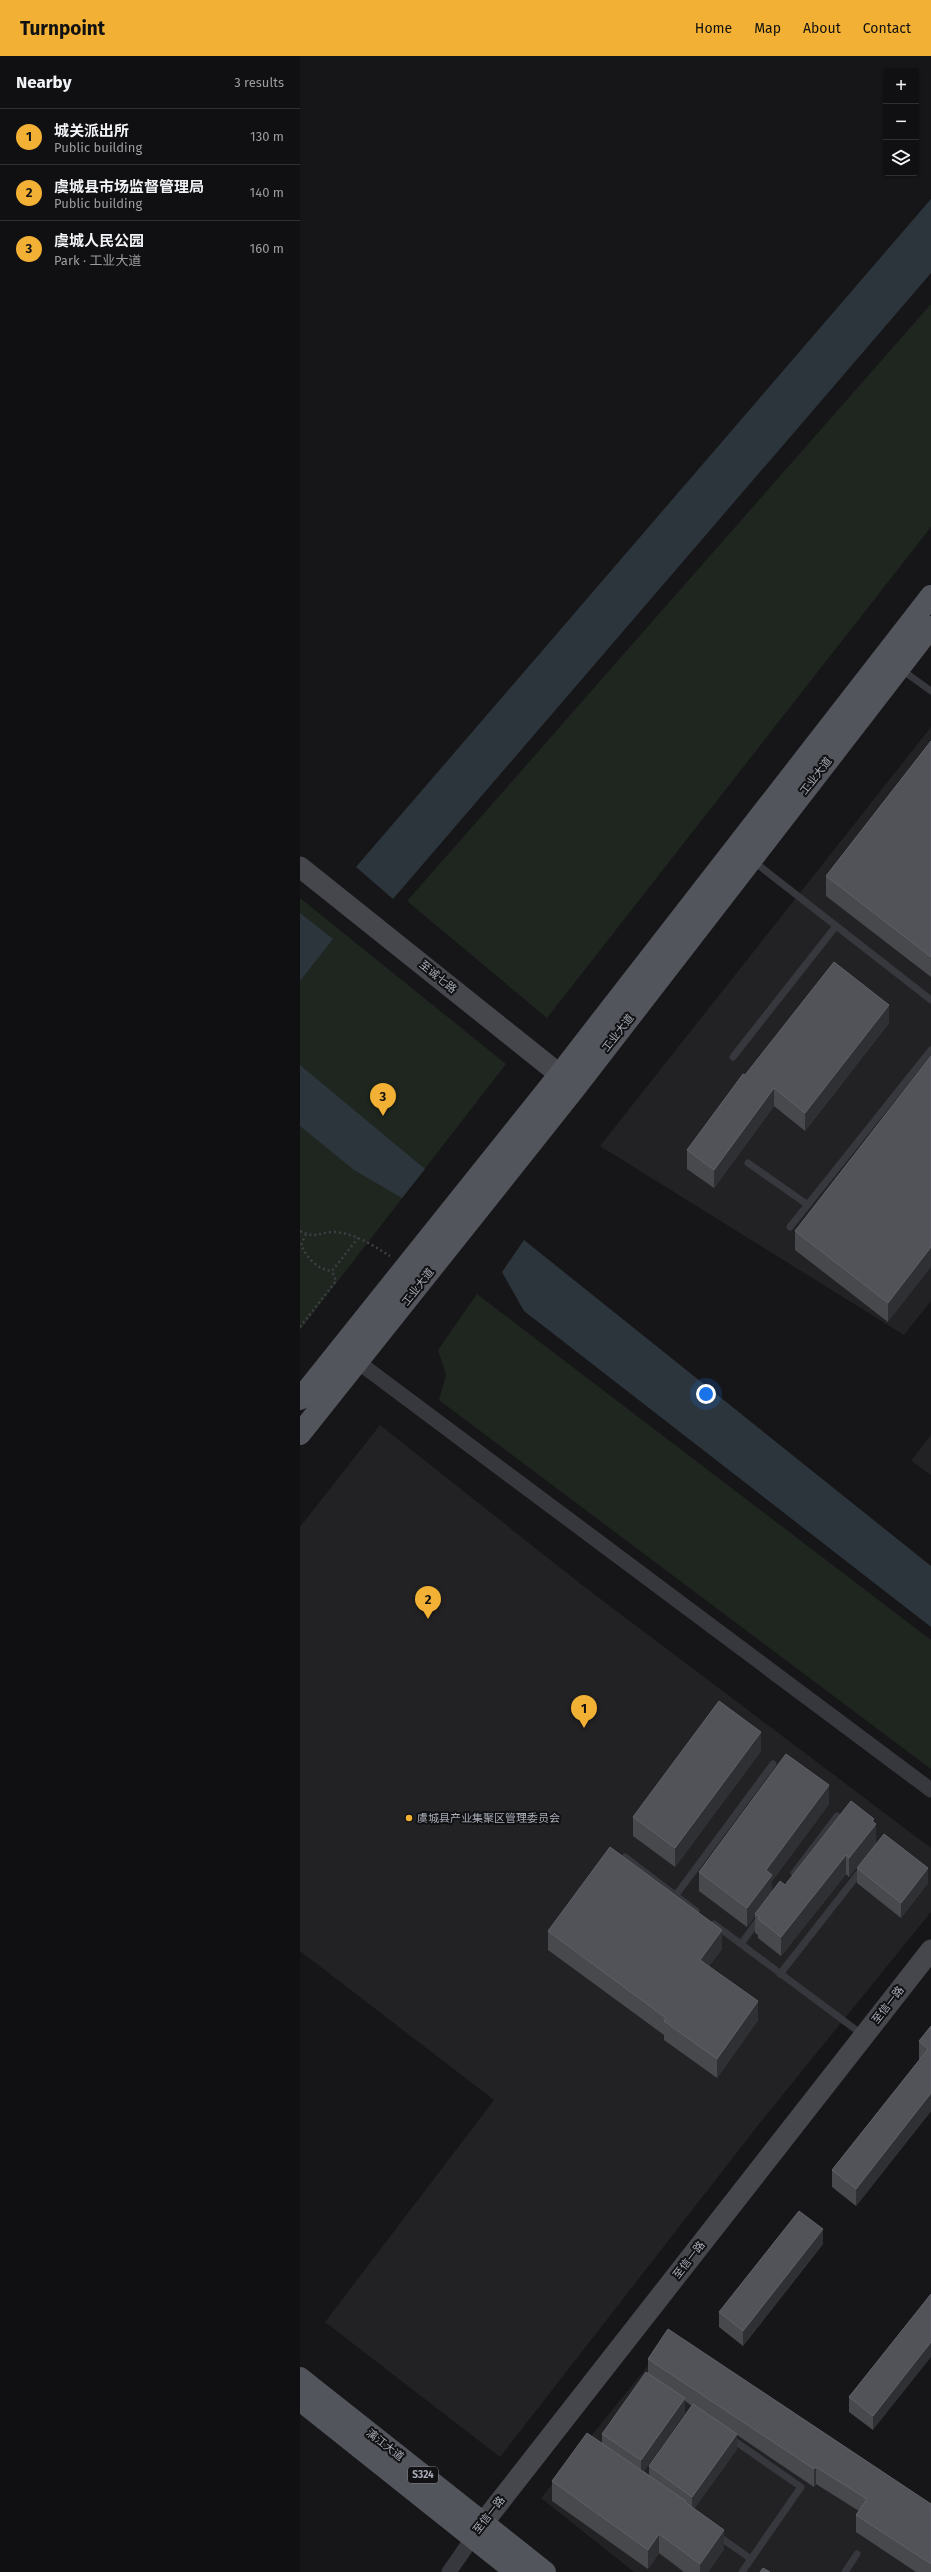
<!DOCTYPE html>
<html lang="en">
<head>
<meta charset="utf-8">
<style>
  body { margin:0; font-family:"Fira Sans","Noto Sans SC",sans-serif; background:#19191b; color:#f1f3f6 }
  .controls { position:absolute; right:12px; top:12px; display:grid; overflow:hidden; border-radius:4px; box-shadow:0 1px 3px #0004 }
  .controls button { width:36px; height:36px; display:grid; place-items:center; padding:0; border:0; border-bottom:1px solid #303032; background:#101012; color:#f1f3f6; font:20px sans-serif }
  .you { position:absolute; left:406px; top:1338px; width:14px; height:14px; margin:-10px; border:3px solid #fff; border-radius:50%; background:#1a73e8; box-shadow:0 0 0 6px #1a73e833 }
  .badge { display:grid; place-items:center; width:26px; height:26px; border-radius:50%; background:#f2b134; color:#111; font-size:13px; font-weight:700 }
  .pin { position:absolute; translate:-50% -33px; filter:drop-shadow(0 1px 2px #0008) }
  .pin::after { content:''; position:absolute; top:21px; width:14px; height:12px; background:inherit; clip-path:polygon(0 0,100% 0,50% 100%) }
  .list { margin:0; padding:0; list-style:none }
  h2 { display:flex; justify-content:space-between; align-items:center; height:52px; margin:0; padding:0 16px; font-size:17px }
  h2 small { font-size:13px; font-weight:400; color:#9c9d9f }
  .list li { display:grid; grid-template-columns:26px 1fr auto; gap:12px; align-items:center; box-sizing:border-box; height:56px; padding:0 16px; border-top:1px solid #303032 }
  .list b { display:block; font-size:15px; white-space:nowrap }
  .list p { margin:0; font-size:13px; white-space:nowrap; color:#9c9d9f }
  .list em { font-size:13px; font-style:normal; color:#9c9d9f }
  .icon { flex:none; width:22px; height:22px; fill:none; stroke:currentColor; stroke-width:2; stroke-linecap:round; stroke-linejoin:round }
  .map { position:relative; flex:none; width:631px; height:2516px; overflow:hidden }
  header { display:flex; align-items:center; gap:24px; box-sizing:border-box; height:56px; padding:0 20px; background:#f2b134; color:#111 }
  header strong { font-size:19px }
  nav { display:flex; gap:22px; margin-inline-start:auto; font-size:14px }
  main { display:flex }
  aside { flex:1; background:#101012 }
  .map>svg:first-child { display:block }
  .built { fill:#222225 }
  .green { fill:#1e261f }
  .water { fill:#2c353c }
  .lines { fill:none; stroke-linecap:round; stroke-linejoin:round }
  .path { stroke:#3d3f44; stroke-width:2.5; stroke-dasharray:2 3; stroke-linecap:butt }
  .lane { stroke:#37383d; stroke-width:7 }
  .street { stroke:#37383d; stroke-width:15 }
  .secondary { stroke:#45474d; stroke-width:21 }
  .primary { stroke:#53555c; stroke-width:22 }
  .wall { fill:#47494d; fill-rule:evenodd }
  .shaded-wall { fill:#2f3033 }
  .building { fill:#525359; stroke:#5f6168 }
  .poi-dot { fill:#f2b134; stroke:#111113; stroke-width:1.5 }
  .labels { text-anchor:middle; dominant-baseline:central; stroke-width:4; stroke-linejoin:round; paint-order:stroke }
  .shield { fill:#111113; stroke:#7b7e86; stroke-width:1 }
  .shield-label { font-size:10px; font-weight:bold; fill:#a8adb8 }
  .street-label { font-size:11px; fill:#a8adb8; stroke:#111113 }
  .poi-label { font-size:11px; fill:#a8adb8; stroke:#111113; text-anchor:start }
</style>
</head>
<body>
<header>
<strong>Turnpoint</strong>
<nav><a>Home</a><a>Map</a><a>About</a><a>Contact</a></nav>
</header>
<main>
<aside>
<h2>Nearby<small>3 results</small></h2>
<ul class="list">
<li><span class="badge">1</span><div><b>城关派出所</b><p>Public building</p></div><em>130 m</em></li>
<li><span class="badge">2</span><div><b>虞城县市场监督管理局</b><p>Public building</p></div><em>140 m</em></li>
<li><span class="badge">3</span><div><b>虞城人民公园</b><p>Park · 工业大道</p></div><em>160 m</em></li>
</ul>
</aside>
<div class="map">
<svg width="631" height="2516" viewBox="0 0 631 2516">
  <rect width="100%" height="100%" fill="#161618"/>
  <path class="built" d="M631 671V1245L604 1279 300 1090Z
    M80 1369 282 1529 631 1792V1856L463 2063 200 2401 25 2266 194 2044 0 1895V1471Z
    M631 1379V1419L611 1405Z
    M368 2285 631 2516H334L241 2442Z"/>
  <path class="green" d="M631 248V471L247 962 107 845Z
    M0 842 206 1008 0 1274Z
    M177 1238 631 1584V1713L139 1344 146 1319 138 1294Z"/>
  <path class="water" d="M631 143V217L93 843 56 811Z
    M0 857 33 883 0 925Z
    M0 1009 125 1113 102 1142 54 1114 0 1070Z
    M224 1184 631 1510V1571L224 1255 202 1216Z"/>
  <g class="lines">
    <path class="path" d="M0 1175C18 1184 19 1175 36 1176 56 1178 74 1190 90 1200
      M6 1178 1 1189C7 1202 18 1214 32 1215L58 1182
      M0 1271 36 1225 32 1215"/>
    <path class="lane" d="M602 614 631 635
      M453 805 631 944
      M433 1001 536 870
      M448 1107 508 1149
      M490 1171 631 994
      M325 1801 396 1855
      M494 1817 537 1760
      M376 1839 473 1708
      M414 1868 563 1979
      M441 1888 460 1862
      M480 1918 563 1812
      M429 2381 501 2431 442 2516
      M417 2479 451 2503
      M545 2516 557 2498"/>
    <path class="street" d="M58 1306 631 1734
      M149 2516 178 2474"/>
    <path class="secondary" d="M0 811 274 1030
      M183 2467 631 1894"/>
    <path class="primary" d="M0 1343 259 1019 631 540
      M0 1378 276 1031 631 571
      M0 2322 245 2516
      M0 2344 216 2516"/>
  </g>
  <path class="wall" d="M631 685V921L526 840V820Z
    M589 967 505 1075 474 1050 414 1132 387 1113V1094L445 1019Z
    M631 1000 588 1266 495 1194V1175Z
    M461 1695 375 1811 333 1780V1761Z
    M529 1748 472 1825V1836L485 1829 574 1766 576 1787 549 1821 546 1818 481 1900 458 1882V1879L455 1877V1860L447 1871 399 1835V1816Z
    M557 1812 628 1827 601 1862 557 1827Z
    M248 1875 422 1893 409 1910 458 1964 417 2022 364 1984V1979L248 1894Z
    M631 1970V2055L556 2150 532 2131V2114L620 2003H619V1985Z
    M523 2188 443 2290 419 2271V2256Z
    M631 2238 573 2374 549 2356V2341Z
    M348 2303 631 2448V2516H616L556 2476V2459L559 2455 516 2428 514 2431 437 2379V2393L394 2453 424 2493 408 2516H384L359 2497 348 2513 252 2445V2425L302 2387V2378L348 2317ZM385 2345 392 2350 349 2410V2419L344 2415 385 2357Z"/>
  <path class="shaded-wall" d="M589 949V967L505 1075V1057Z
    M474 1032V1050L414 1132V1114Z
    M631 1191V1211L588 1266V1247Z
    M461 1676V1695L375 1811V1792Z
    M529 1729V1748L472 1825V1838L455 1858V1860L447 1871V1852L466 1814Z
    M574 1763V1771L576 1768V1787L549 1821V1802Z
    M546 1799V1818L481 1900V1881Z
    M628 1812V1827L601 1862V1847Z
    M422 1874V1893L400 1923V1904Z
    M458 1945V1964L417 2022V2003Z
    M631 2037V2055L556 2150V2133Z
    M523 2173V2188L443 2290V2275Z
    M631 2286V2301L573 2374V2360Z
    M385 2342V2357L341 2419V2404Z
    M437 2378V2393L392 2456V2441Z
    M516 2411V2428L514 2431V2413Z
    M424 2474V2493L408 2516H400V2508Z
    M359 2478V2497L348 2513V2494Z"/>
  <path class="building" d="M631 685V901L526 820Z
    M534 906 589 949 505 1057 474 1032 414 1114 387 1094 443 1018 445 1019Z
    M631 1000V1191L588 1247 495 1175Z
    M419 1645 461 1676 375 1792 333 1761Z
    M486 1698 529 1729 466 1814 472 1819 447 1852 399 1816Z
    M551 1745 574 1763 572 1765 576 1768 549 1802 546 1799 481 1881 458 1863 460 1861 455 1858 480 1825 485 1829Z
    M584 1778 628 1812 601 1847 557 1812Z
    M310 1791 422 1874 400 1904 458 1945 417 2003 364 1965 366 1962 248 1875Z
    M631 1970V2037L556 2133 532 2114 628 1993 619 1985Z
    M499 2155 523 2173 443 2275 419 2256Z
    M631 2238V2286L573 2360 549 2341Z
    M368 2273 631 2448V2508L556 2459 567 2443 516 2411 514 2413 348 2303Z
    M346 2316 385 2342 341 2404 302 2378Z
    M393 2348 437 2378 392 2441 349 2410Z
    M287 2377 386 2445 385 2446 424 2474 400 2508 359 2478 348 2494 252 2425Z
    M463 2512 470 2516H460Z"/>
  <circle class="poi-dot" cx="109" cy="1762" r="4"/>
  <g class="labels">
    <rect class="shield" x="108" y="2411" width="30" height="16" rx="3"/>
    <g class="shield-label">
      <text x="123" y="2419">S324</text>
    </g>
    <g class="street-label">
      <text transform="translate(516 720) rotate(-52)">工业大道</text>
      <text transform="translate(138 921) rotate(39)">至诚七路</text>
      <text transform="translate(318 977) rotate(-52)">工业大道</text>
      <text transform="translate(118 1231) rotate(-52)">工业大道</text>
      <text transform="translate(588 1949) rotate(-52)">至信一路</text>
      <text transform="translate(389 2204) rotate(-52)">至信一路</text>
      <text transform="translate(85 2389) rotate(38)">漓江大道</text>
      <text transform="translate(189 2459) rotate(-52)">至信一路</text>
    </g>
    <g class="poi-label">
      <text x="117" y="1762">虞城县产业集聚区管理委员会</text>
    </g>
  </g>
</svg>
<div class="controls">
<button>+</button>
<button>−</button>
<button><svg class="icon" aria-label="layers" viewBox="0 0 24 24"><path d="M12 4l9 5-9 5-9-5zM3 14l9 5 9-5"/></svg></button>
</div>
<div class="you"></div>
<div class="pin badge" style="left:284px;top:1672px">1</div>
<div class="pin badge" style="left:128px;top:1563px">2</div>
<div class="pin badge" style="left:83px;top:1060px">3</div>
</div>
</main>
</body>
</html>
